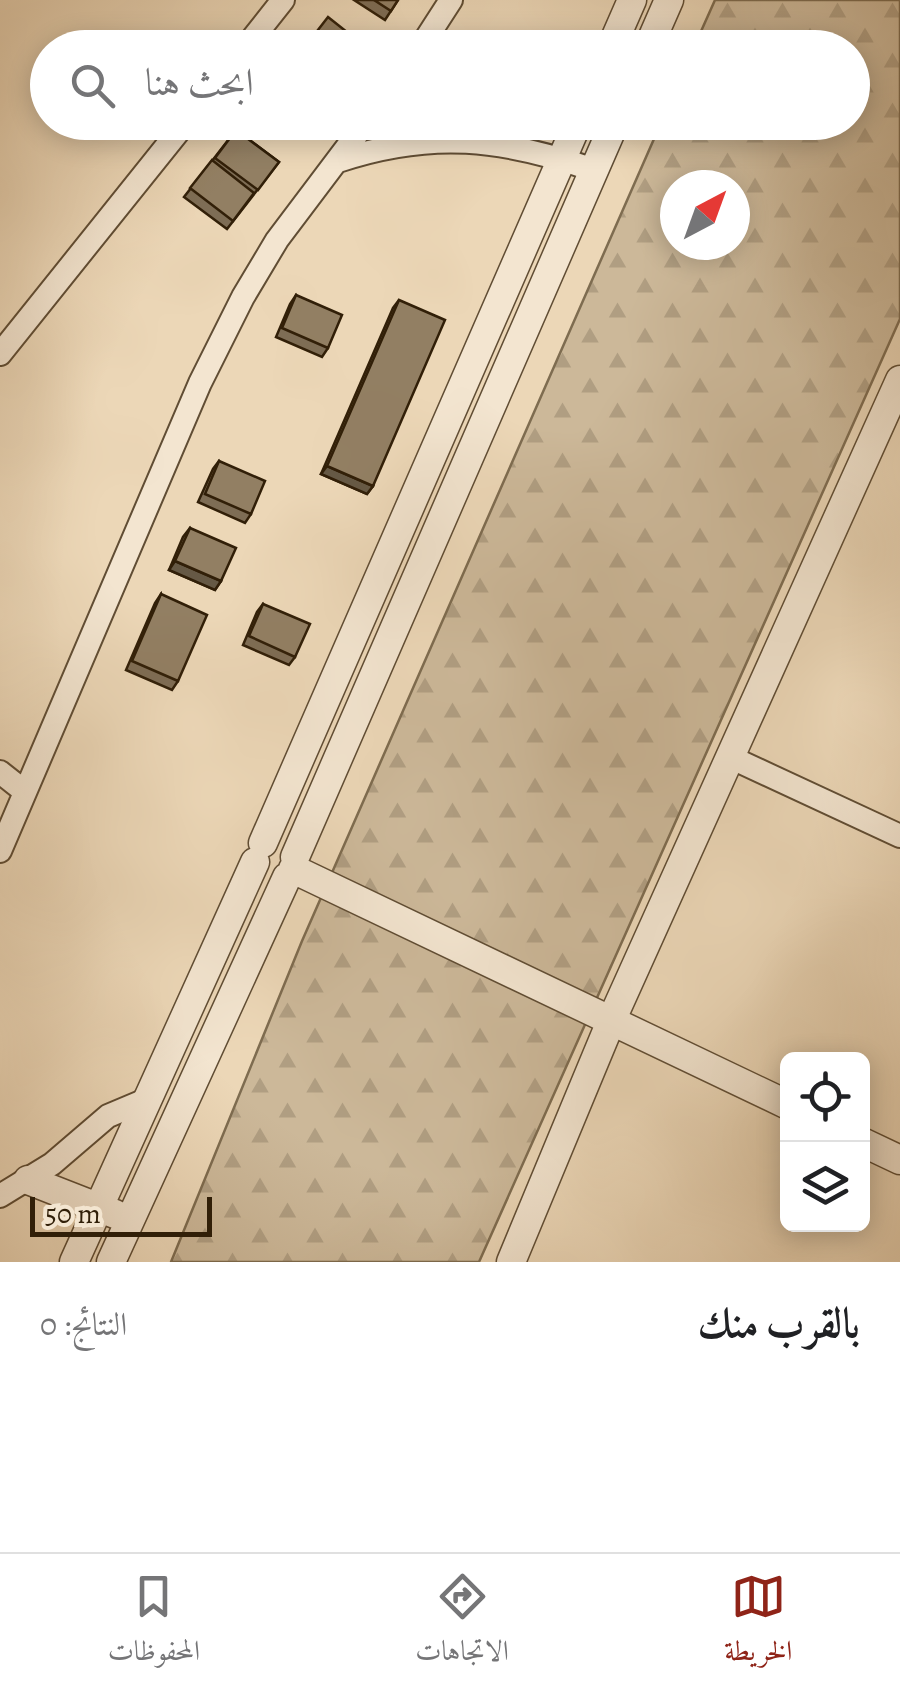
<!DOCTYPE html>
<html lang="ar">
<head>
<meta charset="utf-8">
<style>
  body { margin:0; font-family:Alegreya,Amiri,serif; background:#f2f2f2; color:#202124; direction:rtl }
  .controls { position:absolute; right:30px; bottom:30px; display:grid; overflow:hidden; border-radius:15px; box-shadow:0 5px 25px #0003 }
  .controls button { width:90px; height:90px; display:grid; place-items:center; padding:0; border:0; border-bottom:2px solid #e0e0e0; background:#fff; color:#202124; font:50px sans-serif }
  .compass { position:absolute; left:660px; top:170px; width:90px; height:90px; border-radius:50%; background:#fff; box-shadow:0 5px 25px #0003; rotate:41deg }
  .scale { position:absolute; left:30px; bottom:25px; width:182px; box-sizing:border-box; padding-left:10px; border:5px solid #311f08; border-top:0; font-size:28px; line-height:35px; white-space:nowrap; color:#311f08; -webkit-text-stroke:8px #f3e5d0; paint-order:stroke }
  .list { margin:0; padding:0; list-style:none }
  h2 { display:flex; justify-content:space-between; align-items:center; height:130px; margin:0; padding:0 40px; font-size:42px }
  h2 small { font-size:32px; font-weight:400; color:#757577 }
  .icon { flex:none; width:55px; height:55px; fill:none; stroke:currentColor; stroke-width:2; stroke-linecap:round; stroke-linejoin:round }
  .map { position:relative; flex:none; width:900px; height:1262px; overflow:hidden; direction:ltr }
  .search { position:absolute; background:#fff; box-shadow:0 5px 25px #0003; left:30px; right:30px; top:30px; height:110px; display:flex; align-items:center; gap:25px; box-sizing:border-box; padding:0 35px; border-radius:55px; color:#757577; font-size:38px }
  .sheet { height:290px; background:#fff }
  nav { display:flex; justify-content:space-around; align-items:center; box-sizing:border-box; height:140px; border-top:2px solid #e0e0e0; background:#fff; font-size:28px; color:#757577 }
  nav a { display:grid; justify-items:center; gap:5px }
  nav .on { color:#8f2418 }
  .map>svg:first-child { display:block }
  .forest { fill:url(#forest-firs); stroke:#7e6c50; stroke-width:2.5; fill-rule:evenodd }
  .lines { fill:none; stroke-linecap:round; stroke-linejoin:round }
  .minor-casing { stroke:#604d34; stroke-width:26 }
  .tertiary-casing { stroke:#604d34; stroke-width:31 }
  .minor { stroke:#f3e5d0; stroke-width:22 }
  .tertiary { stroke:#f3e5d0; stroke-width:28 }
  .wall { fill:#7e6d55; stroke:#311f08; stroke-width:2.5 }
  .shaded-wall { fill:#665945; stroke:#311f08; stroke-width:2.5 }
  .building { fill:#927f63; stroke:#311f08; stroke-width:2.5 }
</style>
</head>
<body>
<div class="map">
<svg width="900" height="1262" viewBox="0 0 900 1262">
  <defs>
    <pattern id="forest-firs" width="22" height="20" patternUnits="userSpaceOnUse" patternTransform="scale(2.5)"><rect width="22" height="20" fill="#ccb899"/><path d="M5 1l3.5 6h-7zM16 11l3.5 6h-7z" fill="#b09e82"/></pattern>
  </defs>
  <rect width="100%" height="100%" fill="#ecd7b7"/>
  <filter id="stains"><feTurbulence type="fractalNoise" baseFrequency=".002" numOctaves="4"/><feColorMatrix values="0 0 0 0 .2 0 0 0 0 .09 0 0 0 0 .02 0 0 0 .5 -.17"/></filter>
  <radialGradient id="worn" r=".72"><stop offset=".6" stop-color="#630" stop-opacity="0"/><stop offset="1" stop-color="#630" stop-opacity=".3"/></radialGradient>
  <path class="forest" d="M715 0H900V319L479 1262H171L302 941 661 123 852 122V48L694 47ZM675 185H735V245H675Z"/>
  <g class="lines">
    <defs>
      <path id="minor" d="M245 48 283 0
        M420 48 451 0
        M338 161C431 130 502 138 594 170
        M0 354 186 122
        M732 758 900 836
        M0 772 24 791
        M0 851 200 383 243 297 277 240 366 122
        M0 1196 52 1164 108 1116 146 1100"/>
      <path id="tertiary" d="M611 48 632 0
        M648 48 669 0
        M263 843 578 122
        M295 857 615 122
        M293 869 788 1105
        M862 1142 900 1160
        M28 1180 115 1214
        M74 1262 255 862
        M111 1262 287 877
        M511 1262 612 1019 900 380"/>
    </defs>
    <use href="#minor" class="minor-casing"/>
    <use href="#tertiary" class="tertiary-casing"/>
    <use href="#minor" class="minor"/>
    <use href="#tertiary" class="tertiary"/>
  </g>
  <path class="wall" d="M354 0H398L385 20Z
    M236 130 279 162 227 229 184 197Z
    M296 295 328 348 322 357 276 337 290 304Z
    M399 300 373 486 367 494 321 474 393 308Z
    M219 461 251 514 245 523 198 502 213 469Z
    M190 528 221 581 215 590 169 570 183 537Z
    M161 594 178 681 172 690 126 670 155 603Z
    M263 604 295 657 289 665 243 645 257 612Z"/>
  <path class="shaded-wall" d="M327 466 373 486 367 494 321 474Z
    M175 561 221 581 215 590 169 570Z"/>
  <path class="building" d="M374 0H398L391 11Z
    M328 17 367 48H304Z
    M236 130 279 162 258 190 215 158Z
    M212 160 254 193 233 221 190 188Z
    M296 295 342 315 328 348 282 328Z
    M399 300 445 320 373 486 327 466Z
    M219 461 265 481 251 514 205 494Z
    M190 528 236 548 221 581 175 561Z
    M161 594 207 615 178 681 132 661Z
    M263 604 310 624 295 657 249 636Z"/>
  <rect width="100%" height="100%" filter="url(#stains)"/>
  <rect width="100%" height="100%" fill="url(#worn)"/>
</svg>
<div class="controls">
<button><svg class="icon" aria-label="locate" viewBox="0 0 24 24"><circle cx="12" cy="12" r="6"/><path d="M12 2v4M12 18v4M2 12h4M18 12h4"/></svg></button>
<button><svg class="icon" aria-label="layers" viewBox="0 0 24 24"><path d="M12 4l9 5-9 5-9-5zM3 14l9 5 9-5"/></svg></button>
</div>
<svg class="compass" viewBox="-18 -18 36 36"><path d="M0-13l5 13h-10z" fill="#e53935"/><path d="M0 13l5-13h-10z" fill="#757577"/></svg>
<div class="scale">50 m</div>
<div class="search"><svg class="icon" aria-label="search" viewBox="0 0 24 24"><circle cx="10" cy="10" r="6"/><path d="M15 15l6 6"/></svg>ابحث هنا</div>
</div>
<section class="sheet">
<h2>بالقرب منك<small>النتائج: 0</small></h2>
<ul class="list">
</ul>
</section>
<nav>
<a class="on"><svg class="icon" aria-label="map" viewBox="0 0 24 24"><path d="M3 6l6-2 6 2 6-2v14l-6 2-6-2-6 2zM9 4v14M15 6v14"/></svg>الخريطة</a>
<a><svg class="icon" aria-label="directions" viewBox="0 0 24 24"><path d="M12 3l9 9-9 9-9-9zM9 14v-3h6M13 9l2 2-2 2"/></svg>الاتجاهات</a>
<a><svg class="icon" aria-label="saved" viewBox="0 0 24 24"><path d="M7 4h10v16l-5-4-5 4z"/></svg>المحفوظات</a>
</nav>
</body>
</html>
